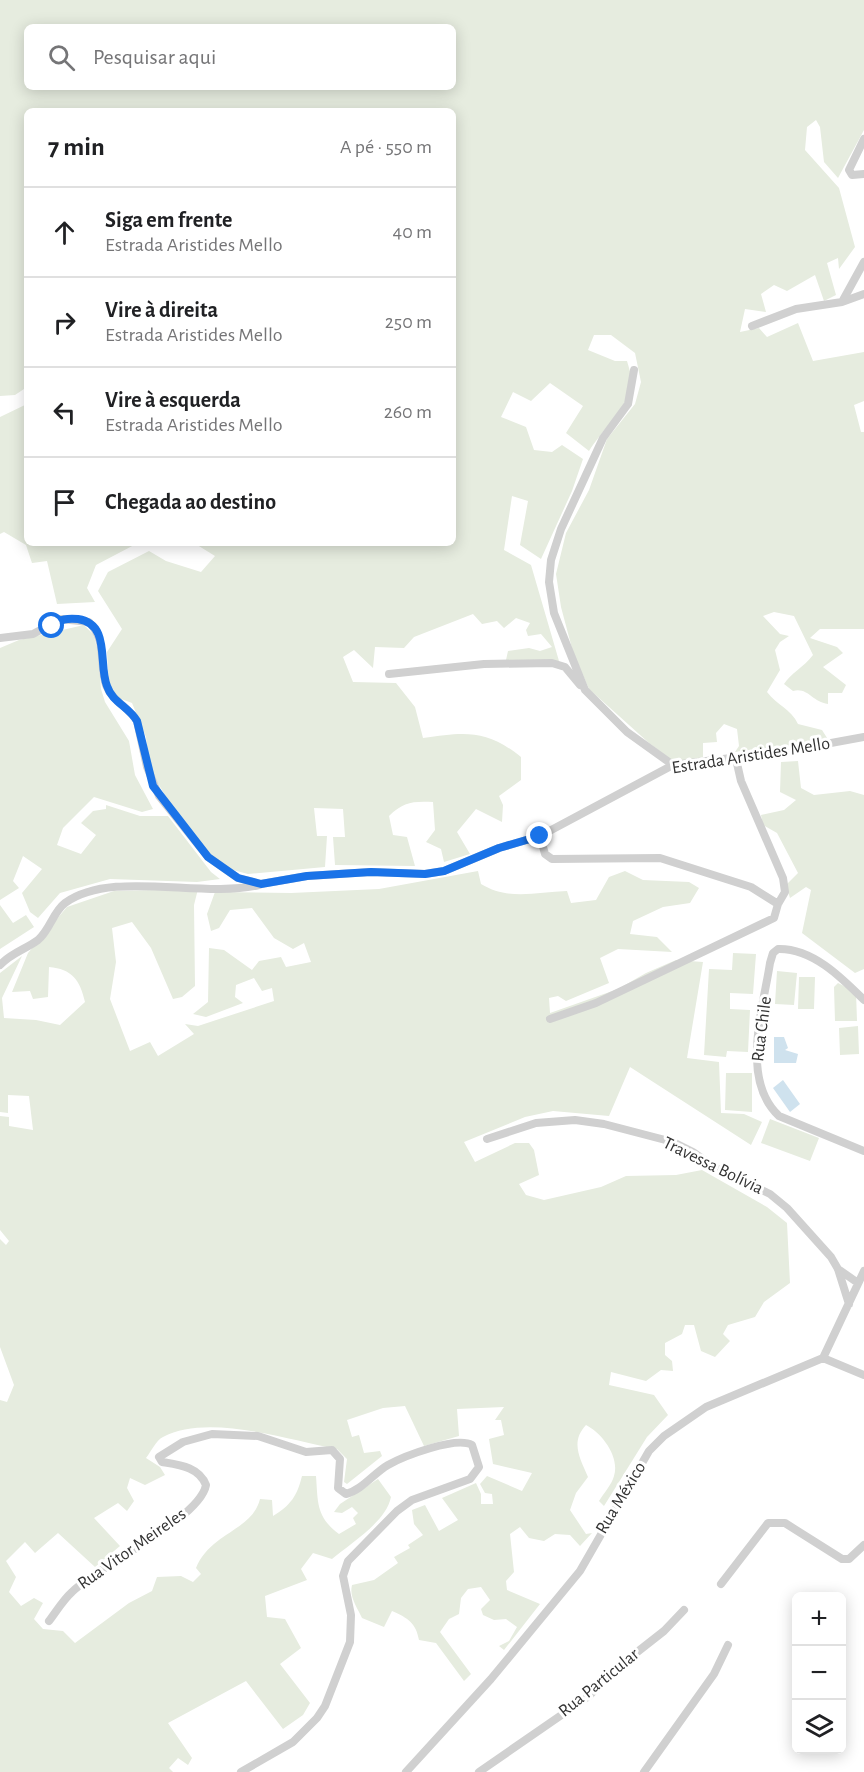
<!DOCTYPE html>
<html lang="pt">
<head>
<meta charset="utf-8">
<style>
  body { margin:0; font-family:"Alegreya Sans",sans-serif; background:#f6f6f6; color:#202124 }
  .controls { position:absolute; right:18px; bottom:18px; display:grid; overflow:hidden; border-radius:9px; box-shadow:0 3px 15px #0003 }
  .controls button { width:54px; height:54px; display:grid; place-items:center; padding:0; border:0; border-bottom:2px solid #e0e0e0; background:#fff; color:#202124; font:30px sans-serif }
  .stop { position:absolute; width:18px; height:18px; margin:-14px; border:4px solid #1a73e8; border-radius:50%; background:#fff }
  .stop.end { background:#1a73e8; border-color:#fff; box-shadow:0 2px 6px #0008 }
  .list { margin:0; padding:0; list-style:none }
  h2 { display:flex; justify-content:space-between; align-items:center; height:78px; margin:0; padding:0 24px; font-size:26px }
  h2 small { font-size:20px; font-weight:400; color:#757577 }
  .list li { display:grid; grid-template-columns:39px 1fr auto; gap:18px; align-items:center; box-sizing:border-box; height:90px; padding:0 24px; border-top:2px solid #e0e0e0 }
  .list b { display:block; font-size:22px; white-space:nowrap }
  .list p { margin:0; font-size:20px; white-space:nowrap; color:#757577 }
  .list em { font-size:20px; font-style:normal; color:#757577 }
  .icon { flex:none; width:33px; height:33px; fill:none; stroke:currentColor; stroke-width:2; stroke-linecap:round; stroke-linejoin:round }
  .map { position:relative; flex:none; width:864px; height:1772px; overflow:hidden }
  .search { position:absolute; background:#fff; box-shadow:0 3px 15px #0003; left:24px; top:24px; width:432px; height:66px; display:flex; align-items:center; gap:15px; box-sizing:border-box; padding:0 21px; border-radius:9px; color:#757577; font-size:22px }
  .panel { position:absolute; background:#fff; box-shadow:0 3px 15px #0003; left:24px; top:108px; width:432px; height:438px; border-radius:9px }
  .map>svg:first-child { display:block }
  .green { fill:#e6ecdf; fill-rule:evenodd }
  .water { fill:#cfe2ee }
  .lines { fill:none; stroke-linecap:round; stroke-linejoin:round }
  .street { stroke:#d0d0d0; stroke-width:8 }
  .route { stroke:#1a73e8; stroke-width:8 }
  .labels { text-anchor:middle; dominant-baseline:central; stroke-width:6; stroke-linejoin:round; paint-order:stroke }
  .street-label { font-size:18px; fill:#333; stroke:#fff }
</style>
</head>
<body>
<div class="map">
<svg width="864" height="1772" viewBox="0 0 864 1772">
  <rect width="100%" height="100%" fill="#fff"/>
  <path class="green" d="M0 0H864V130L838 178 824 162 820 127 816 120 807 127 805 150 839 188 855 247 839 269 838 258 827 263 836 295 824 301 815 275 787 291 774 285 761 294 766 312 745 309 740 332 759 328 767 337 798 323 813 361 864 352V401L854 405 861 432H864V629H820L810 638 837 647 843 653 823 667 846 685 842 693H828V704C812 702 808 687 793 691L784 684C790 674 804 667 813 655L794 616 774 612 763 616 780 634 789 636 780 642 775 650 780 670 767 692C777 705 791 709 798 724L822 730 829 741 735 752 739 746 737 729 724 724 716 733 717 742 703 743V760L673 761 649 743 589 689 573 652 561 607 556 574 566 533 589 490 607 439 635 404 641 382 635 353 611 335H594L588 350 615 361H627C629 368 632 377 632 384 631 402 600 433 589 451L566 433 583 406 550 383 531 401 513 392 501 417 526 427 534 450 552 452 562 445 583 459 572 491 541 559 520 545 528 501 512 496 504 550 531 565 559 661 506 660 508 651 529 648 540 651 552 647 541 634 528 636 526 630 530 623 516 618 504 628 497 621 482 624 473 614 414 637 404 648 375 647 373 668 354 650 343 657 353 682 396 683 415 707 423 738C465 732 486 729 521 757V780L499 796 503 805 502 822 476 809 457 832 470 854 444 862 441 849 426 842 435 830 433 802C413 801 403 802 389 816L393 835 407 837 415 866 335 865 333 837H345L343 809 314 808 317 836H327L325 867 248 874 218 866 176 814 149 768 146 737 132 703 113 696 109 689 107 652 122 629 98 591 108 572 149 551 166 561 201 572 215 556 194 543H453V111H27V387L15 395 0 396ZM27 27H453V87H27Z
    M27 404V543L136 544 96 565 87 588 95 602 57 604 47 561 32 563 26 545 4 532 0 534V417Z
    M84 625 93 634 98 651 101 689 105 702 129 741 135 775 153 809 142 812 94 797 63 828 57 845 81 854 96 835 81 823 93 811 106 809V805L140 816H168L211 872 220 879 197 882 110 879 60 893 38 918 30 912 22 893 42 869 23 856 13 881 19 888 0 900V648L19 640Z
    M798 761 801 788 814 795 850 791 864 795V969L855 973 802 933 811 890 806 887 790 898 786 885 798 873 777 833 763 825 761 815 784 810 796 800 780 792 781 762Z
    M478 871 481 884C509 901 536 892 567 891L571 903 596 900 609 877 625 871 643 880 689 882 699 888 690 903 663 907 633 921 630 934 657 937 672 952 618 949 600 958 609 983 566 1001 558 996 549 998 550 1013 618 989 646 973 676 960 703 962 687 1058 719 1062 721 1113 744 1114 762 1122 751 1145 630 1067 609 1116 553 1111 525 1117 464 1142 475 1162 515 1143H529L534 1150 539 1175 519 1184 526 1195 544 1200 601 1187 626 1176 676 1175 702 1170 767 1207 787 1223 790 1283 764 1302 755 1317 728 1325 723 1334 730 1341 715 1357 701 1351 694 1325H685L682 1334 665 1343V1355L672 1361 673 1371 661 1370 646 1381 611 1372 609 1385 654 1395 668 1415 647 1437 604 1506 599 1501C604 1493 612 1484 614 1476 620 1457 602 1433 586 1425 570 1442 580 1458 588 1477L576 1493 570 1510 586 1534 592 1533 580 1546 570 1535 555 1534 544 1541 529 1538 520 1527 510 1534 514 1572 506 1581 507 1590 540 1604 504 1650 499 1646 509 1641 517 1627 506 1619 494 1620 483 1615 481 1609 490 1600 481 1587 468 1589 461 1598 459 1614 449 1619 440 1632 471 1674 464 1681 436 1643 419 1640C416 1623 408 1618 392 1611L384 1627 362 1618C357 1607 349 1597 352 1585L374 1580 398 1563 394 1557 410 1548 408 1545 423 1535 414 1524 412 1510 425 1505 439 1531 458 1520 442 1498 476 1483 481 1494V1504H493L492 1494 485 1493 480 1484 487 1476 522 1491 532 1473 493 1464 489 1439 504 1435 501 1420H495L504 1407 457 1409 459 1436 424 1446 405 1406 383 1408 347 1420 352 1437 359 1435 364 1453 380 1451 382 1456 347 1484 344 1482 347 1459 337 1449C289 1440 208 1413 163 1437 156 1440 151 1452 146 1458L160 1467 165 1475 145 1485 130 1478 127 1488 134 1501 127 1511 118 1503 94 1518 120 1546 95 1567 58 1533 35 1553 25 1542 6 1561 16 1577 9 1592 21 1606 34 1598 43 1603 34 1619 43 1629 63 1631 75 1643 129 1603 152 1591 157 1577 181 1576 193 1582 201 1574 196 1568C211 1532 252 1531 260 1499L272 1500 273 1516C291 1505 297 1496 302 1476H316C318 1502 316 1517 339 1534L356 1524 353 1518 358 1513 352 1507 342 1513 334 1512 340 1504 378 1479 391 1497C386 1522 351 1543 332 1559L313 1553 301 1569 307 1580 265 1596 267 1617 285 1619 301 1648 280 1664 310 1703 303 1715 283 1729 246 1681 168 1723 192 1758 188 1765 178 1758 169 1768 173 1772H0V1400L7 1402 14 1385 0 1347V1239L6 1245 9 1241 0 1230V1116L9 1117V1126L33 1130 29 1096 8 1095V1113L0 1112V973L22 956 2 998 4 1018 36 1020 60 1025 85 1002C80 980 72 969 49 967L48 997 33 999 30 991 12 992 28 953 67 907 114 891 198 889 194 905 195 986 182 997 173 999 151 948 132 922 112 928 116 962 110 999 130 1051 150 1042 158 1056 194 1034 185 1024 198 1026 274 1001 272 988 262 991 254 978 236 985 235 997 243 1003 206 1017 193 1014 208 1002 209 948 224 950 252 970 259 961 281 957 286 967 311 962 304 943 293 949 274 938 252 908 230 910 219 928 211 931 207 914 215 892 291 893 379 889Z
    M0 905 13 923 26 915 34 927 0 949Z
    M733 953 756 954 753 994 730 993V1009L750 1010 748 1052 727 1051 726 1057 704 1055 709 969 732 970Z
    M777 971 797 973 794 1005 775 1004Z
    M799 977H815L814 1009H798Z
    M838 983 856 992 857 1021H835L834 987Z
    M858 1026 859 1054 840 1055 839 1028Z
    M726 1073H752V1112L725 1110Z
    M770 1119 819 1138 810 1161 761 1143Z"/>
  <path class="water" d="M774 1037H784L788 1048 785 1050 798 1054 796 1063H774Z
    M783 1080 800 1104 790 1112 773 1088Z"/>
  <g class="lines">
    <path class="street" d="M864 139 849 170 852 175 864 174
      M842 302 864 294
      M752 326 796 309 842 302 864 262
      M634 370 628 404 603 438 561 529 551 560 549 582 554 613 585 690 627 732 673 765
      M0 638 33 634 61 619 89 622C107 641 99 663 106 685 112 701 129 707 137 721L147 767 159 796 208 857 238 878 261 884 307 876 371 872 425 874 444 871 499 848 540 836 673 765 782 752 864 737
      M389 674 484 664 552 663 565 667 580 685
      M540 836 545 854 552 859 660 858 751 887 778 904 785 892 783 878 741 781 736 759
      M0 965C11 953 26 949 38 940 50 930 53 912 65 903 112 869 201 899 259 885
      M864 1000C841 977 812 948 778 949L773 953 770 963C763 1009 740 1080 779 1116L864 1151
      M550 1019 596 1003 774 918 778 904
      M487 1139 536 1123 575 1120 604 1124 673 1142 693 1152 714 1167 770 1194 787 1208 831 1257 838 1269 849 1304
      M838 1269 858 1283
      M823 1358 864 1375
      M721 1584 768 1523H785L842 1559H849L864 1545
      M49 1621C56 1612 63 1600 72 1592 98 1566 200 1519 206 1485 199 1467 180 1465 162 1462L159 1457 183 1442 212 1434 258 1436 306 1452 332 1450 340 1459 338 1488 346 1494C362 1490 374 1473 388 1465 404 1456 456 1436 472 1445L479 1467 470 1479 412 1500 397 1511 348 1561 343 1576 351 1615 350 1642 325 1706 317 1718 293 1742 241 1772
      M406 1772 491 1679 580 1571 649 1451 664 1436 706 1407 823 1358 864 1271
      M479 1772 589 1696 613 1671 664 1631 684 1610
      M644 1772 714 1674 728 1645"/>
  </g>
  <g class="lines">
    <path class="route" d="M52 626C61 619 67 618 78 619 111 624 98 664 107 686 112 702 129 707 137 721L153 786 208 857 238 878 261 884 307 876 371 872 425 874 444 871 499 848 540 836"/>
  </g>
  <g class="labels">
    <g class="street-label">
      <text transform="translate(751 756) rotate(-9)">Estrada Aristides Mello</text>
      <text transform="translate(762 1029) rotate(-83)">Rua Chile</text>
      <text transform="translate(713 1166) rotate(26)">Travessa Bolívia</text>
      <text transform="translate(621 1498) rotate(-59)">Rua México</text>
      <text transform="translate(132 1549) rotate(-35)">Rua Vitor Meireles</text>
      <text transform="translate(599 1683) rotate(-39)">Rua Particular</text>
    </g>
  </g>
</svg>
<div class="controls">
<button>+</button>
<button>−</button>
<button><svg class="icon" aria-label="layers" viewBox="0 0 24 24"><path d="M12 4l9 5-9 5-9-5zM3 14l9 5 9-5"/></svg></button>
</div>
<div class="stop" style="left:52px;top:626px"></div>
<div class="stop end" style="left:540px;top:836px"></div>
<div class="search"><svg class="icon" aria-label="search" viewBox="0 0 24 24"><circle cx="10" cy="10" r="6"/><path d="M15 15l6 6"/></svg>Pesquisar aqui</div>
<section class="panel">
<h2>7 min<small>A pé · 550 m</small></h2>
<ul class="list">
<li><svg class="icon" aria-label="ahead" viewBox="0 0 24 24"><path d="M12 20V5M6 11l6-6 6 6"/></svg><div><b>Siga em frente</b><p>Estrada Aristides Mello</p></div><em>40 m</em></li>
<li><svg class="icon" aria-label="right" viewBox="0 0 24 24"><path d="M7 20v-9h11M14 6l5 5-5 5"/></svg><div><b>Vire à direita</b><p>Estrada Aristides Mello</p></div><em>250 m</em></li>
<li><svg class="icon" aria-label="left" viewBox="0 0 24 24"><path d="M17 20v-9H6M10 6l-5 5 5 5"/></svg><div><b>Vire à esquerda</b><p>Estrada Aristides Mello</p></div><em>260 m</em></li>
<li><svg class="icon" aria-label="arrive" viewBox="0 0 24 24"><path d="M6 21V4h12l-3 4 3 4H6"/></svg><div><b>Chegada ao destino</b></div></li>
</ul>
</section>
</div>
</body>
</html>
